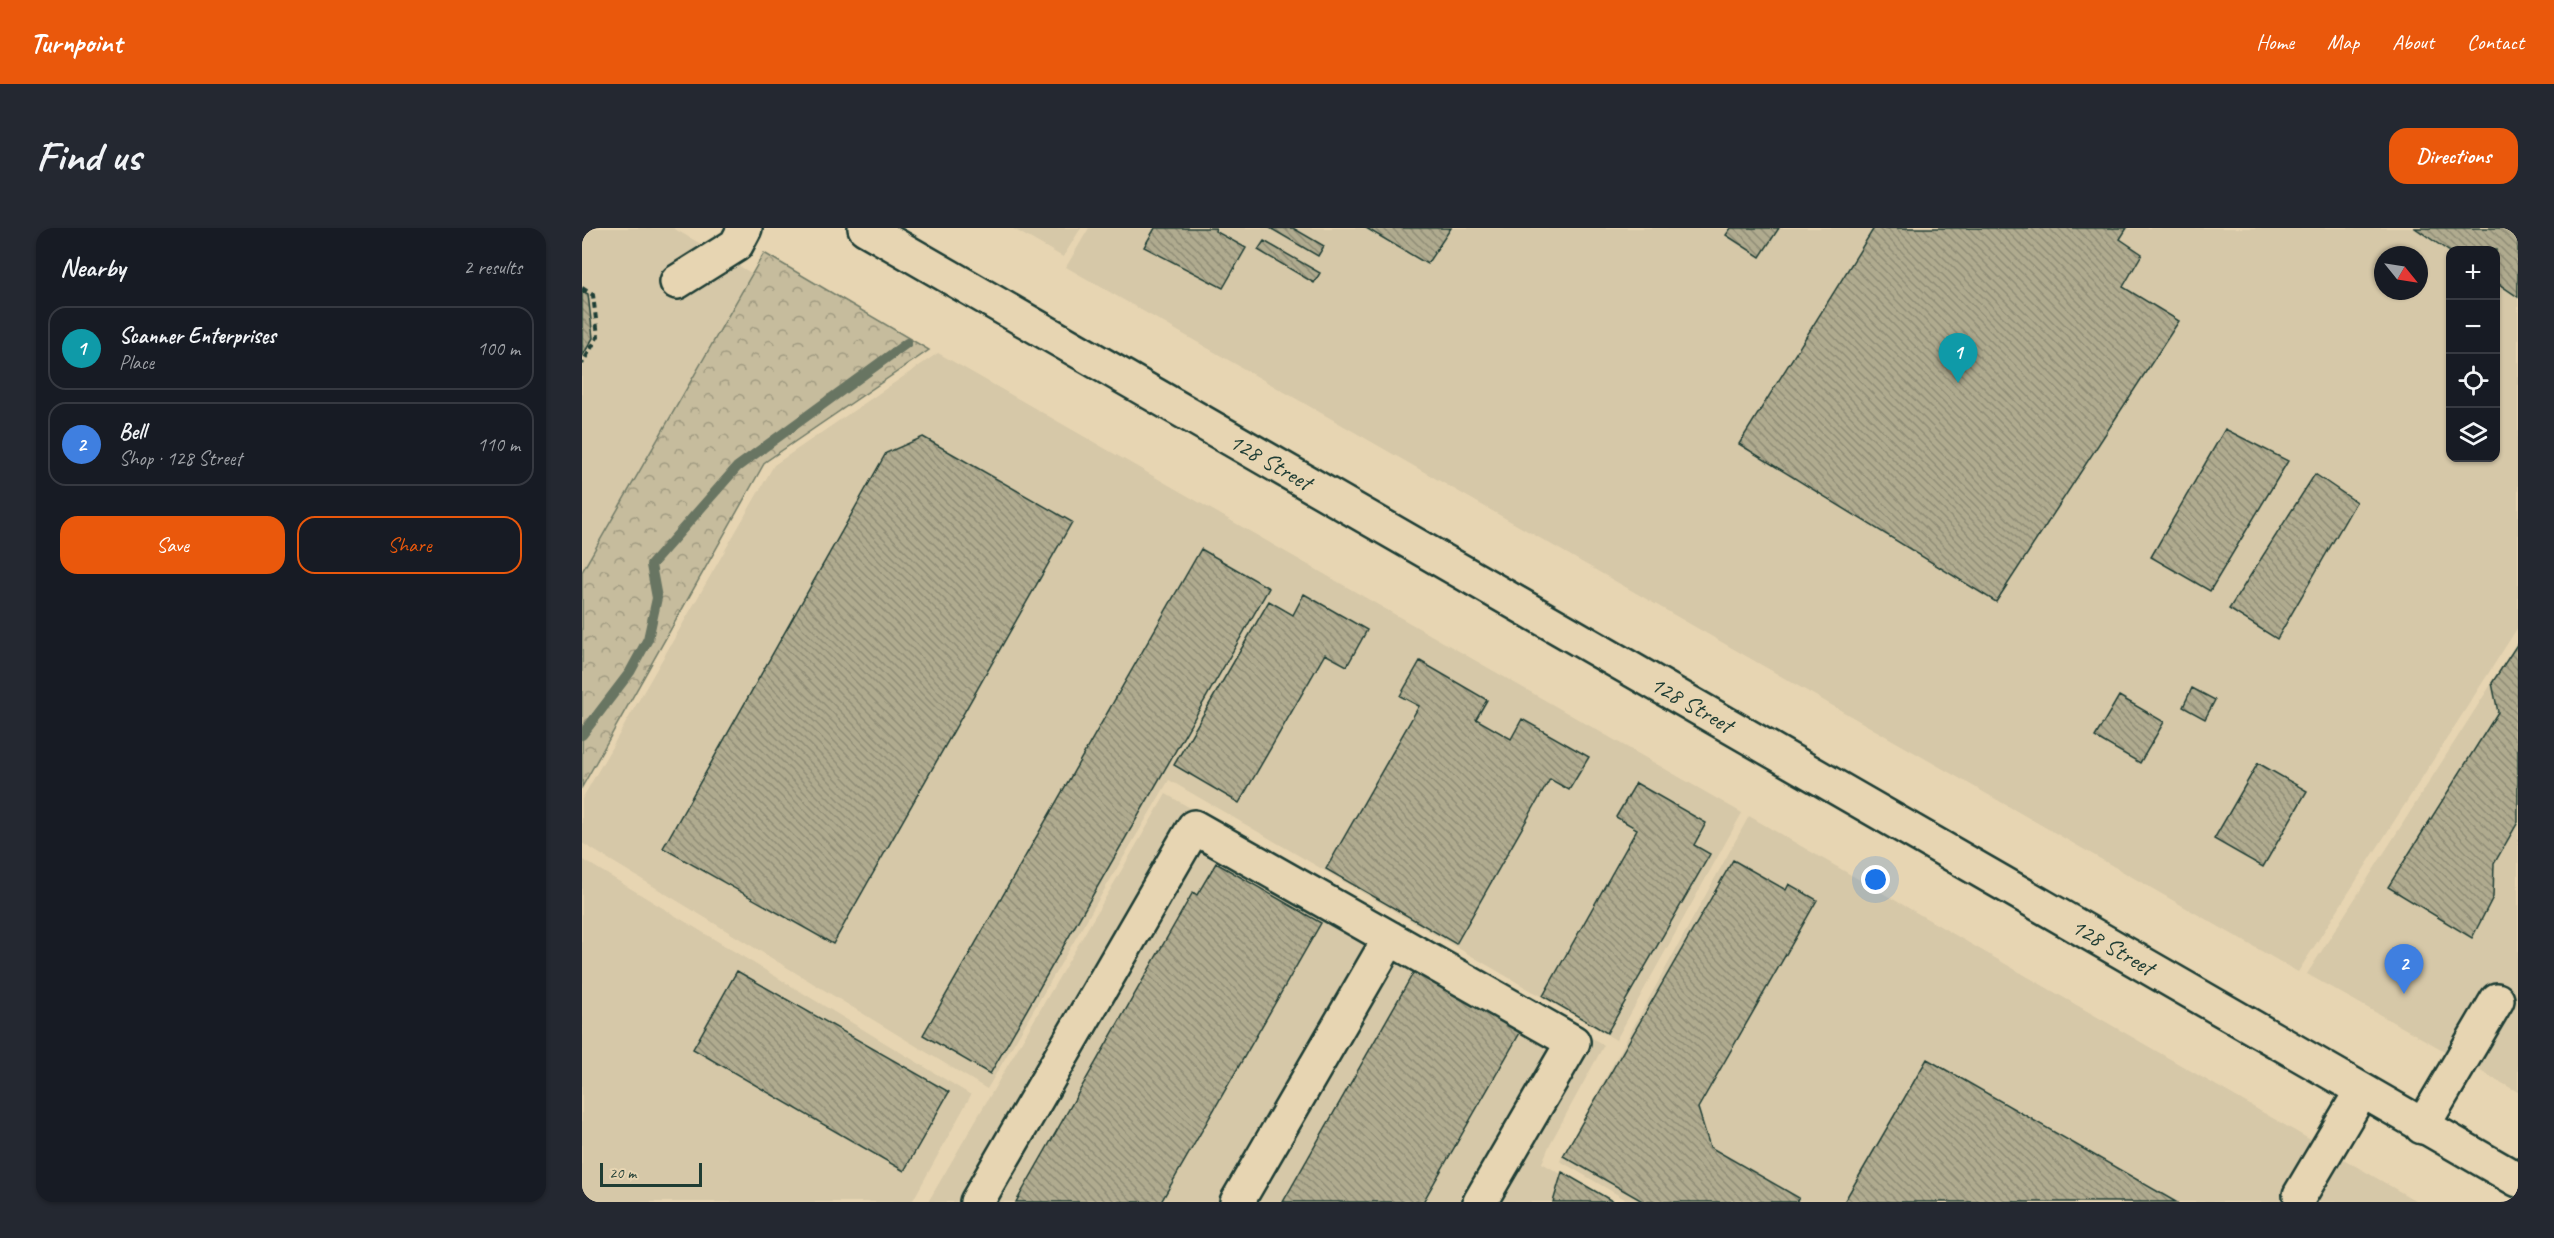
<!DOCTYPE html>
<html lang="en">
<head>
<meta charset="utf-8">
<style>
  body { margin:0; font-family:Caveat,sans-serif; background:#242831; color:#f1f3f6 }
  .controls { position:absolute; right:18px; top:18px; display:grid; overflow:hidden; border-radius:12px; box-shadow:0 2px 4px #0004 }
  .controls button { width:54px; height:54px; display:grid; place-items:center; padding:0; border:0; border-bottom:2px solid #363941; background:#171b24; color:#f1f3f6; font:30px sans-serif }
  .compass { position:absolute; left:1792px; top:18px; width:54px; height:54px; border-radius:50%; background:#171b24; box-shadow:0 2px 4px #0004; rotate:120deg }
  .scale { position:absolute; left:18px; bottom:15px; width:102px; box-sizing:border-box; padding-left:6px; border:3px solid #1f3d34; border-top:0; font-size:16px; line-height:21px; white-space:nowrap; color:#1f3d34; -webkit-text-stroke:4px #e7d5b2; paint-order:stroke }
  .you { position:absolute; left:1294px; top:652px; width:21px; height:21px; margin:-15px; border:4px solid #fff; border-radius:50%; background:#1a73e8; box-shadow:0 0 0 9px #1a73e833 }
  .badge { display:grid; place-items:center; width:39px; height:39px; border-radius:50%; background:#ea580c; color:#fff; font-size:20px; font-weight:700 }
  .pin { position:absolute; translate:-50% -50px; filter:drop-shadow(0 2px 3px #0008) }
  .pin::after { content:''; position:absolute; top:32px; width:21px; height:18px; background:inherit; clip-path:polygon(0 0,100% 0,50% 100%) }
  .list { margin:0; padding:0; list-style:none }
  h2 { display:flex; justify-content:space-between; align-items:center; height:78px; margin:0; padding:0 24px; font-size:26px }
  h2 small { font-size:20px; font-weight:400; color:#9ea1a6 }
  .list li { display:grid; grid-template-columns:39px 1fr auto; gap:18px; align-items:center; box-sizing:border-box; height:84px; margin:0 12px 12px; padding:0 12px; border:2px solid #363941; border-radius:18px }
  .list b { display:block; font-size:22px; white-space:nowrap }
  .list p { margin:0; font-size:20px; white-space:nowrap; color:#9ea1a6 }
  .list em { font-size:20px; font-style:normal; color:#9ea1a6 }
  .actions { display:flex; gap:12px; padding:18px 24px }
  .actions a { flex:1; padding:14px 0; border:2px solid #ea580c; border-radius:18px; text-align:center; font-size:21px; color:#ea580c }
  .actions .main { background:#ea580c; color:#fff }
  .icon { flex:none; width:33px; height:33px; fill:none; stroke:currentColor; stroke-width:2; stroke-linecap:round; stroke-linejoin:round }
  .map { position:relative; flex:none; width:1936px; height:974px; overflow:hidden; border-radius:18px }
  header { display:flex; align-items:center; gap:36px; box-sizing:border-box; height:84px; padding:0 30px; background:#ea580c; color:#fff }
  header strong { font-size:28px }
  nav { display:flex; gap:33px; margin-inline-start:auto; font-size:21px }
  .intro { display:flex; align-items:center; justify-content:space-between; box-sizing:border-box; height:144px; padding:0 36px }
  h1 { margin:0; font-size:42px }
  .button { padding:15px 27px; border-radius:18px; background:#ea580c; color:#fff; font-size:21px; font-weight:700 }
  main { display:flex; gap:36px; padding:0 36px }
  aside { flex:1; background:#171b24; border-radius:18px; box-shadow:0 2px 4px #0004 }
  .map>svg:first-child { display:block }
  .built { fill:#d6c8a8; fill-rule:evenodd }
  .forest { fill:url(#forest-crowns); stroke:#727c68; stroke-width:1.5 }
  .lines { fill:none; stroke-linecap:round; stroke-linejoin:round }
  .stream { stroke:#687462; stroke-width:10 }
  .building { fill:url(#building-back-hatch); stroke:#1f3d34; stroke-width:1.5 }
  .minor-casing { stroke:#1f3d34; stroke-width:38 }
  .major-casing { stroke:#1f3d34; stroke-width:38 }
  .path { stroke:#1f3d34; stroke-width:4; stroke-dasharray:6 4.5; stroke-linecap:butt }
  .minor { stroke:#e7d5b2; stroke-width:33 }
  .major { stroke:#e7d5b2; stroke-width:33 }
  .labels { text-anchor:middle; dominant-baseline:central; stroke-width:4.5; stroke-linejoin:round; paint-order:stroke }
  .street-label { font-size:24px; fill:#1f3d34; stroke:#e7d5b2 }
</style>
</head>
<body>
<header>
<strong>Turnpoint</strong>
<nav><a>Home</a><a>Map</a><a>About</a><a>Contact</a></nav>
</header>
<div class="intro"><h1>Find us</h1><a class="button">Directions</a></div>
<main>
<aside>
<h2>Nearby<small>2 results</small></h2>
<ul class="list">
<li><span class="badge" style="background:#0f9aa8">1</span><div><b>Scanner Enterprises</b><p>Place</p></div><em>100 m</em></li>
<li><span class="badge" style="background:#3f7fe0">2</span><div><b>Bell</b><p>Shop · 128 Street</p></div><em>110 m</em></li>
</ul>
<div class="actions"><a class="main">Save</a><a>Share</a></div>
</aside>
<div class="map">
<svg width="1936" height="974" viewBox="0 0 1936 974">
  <defs>
    <pattern id="forest-crowns" width="20" height="18" patternUnits="userSpaceOnUse" patternTransform="scale(1.5)"><rect width="20" height="18" fill="#c6bc9d"/><path d="M2 6a3 3 0 1 1 6 0M12 15a3 3 0 1 1 6 0" fill="none" stroke="#a09a81"/></pattern>
    <pattern id="building-back-hatch" width="6" height="6" patternUnits="userSpaceOnUse" patternTransform="scale(1.5)"><rect width="6" height="6" fill="#b0ab8f"/><path d="M-1 5l2 2M0 0l6 6M5-1l2 2" fill="none" stroke="#8f8c76"/></pattern>
  </defs>
  <rect width="100%" height="100%" fill="#e7d5b2"/>
  <filter id="ink" filterUnits="userSpaceOnUse"><feTurbulence type="fractalNoise" baseFrequency=".0167" numOctaves="2"/><feDisplacementMap in="SourceGraphic" scale="12" xChannelSelector="R" yChannelSelector="G"/><feConvolveMatrix kernelMatrix="1 2 1 2 8 2 1 2 1" color-interpolation-filters="sRGB"/></filter>
  <g filter="url(#ink)">
    <path class="built" d="M0 0H91L171 46 0 344Z
      M430 0H499L481 29Z
      M507 0H1936V399L1716 744 484 39ZM1868 22H1914V230H1868ZM1801 27H1837V63H1801Z
      M356 125 1160 585 1034 812 587 552 405 861 0 615V571L192 237Z
      M1936 414V864L1725 746Z
      M584 566 1022 817 968 916 960 935 1026 974H346Z
      M1167 588 1836 974H1048L978 933Z
      M0 631 389 867 330 974H0Z"/>
    <path class="forest" d="M182 25 347 122 183 234 0 559V344Z"/>
    <g class="lines">
      <path class="stream" d="M0 507 48 444 66 411 75 370 69 337 155 239 325 115"/>
    </g>
    <path class="building" d="M573 0H634L633 3 664 20 641 60 562 19Z
      M688 0H711L742 18 736 28Z
      M784 0H869L845 36Z
      M1149 0H1197L1178 29 1144 7Z
      M1292 0H1545L1538 11 1560 26 1541 59 1597 93 1414 374 1157 216Z
      M1833 0H1936V69L1914 54V22L1868 24Z
      M682 13 738 45 732 55 676 22Z
      M0 63 6 66 11 110 0 129Z
      M1643 201 1706 233 1628 363 1569 329Z
      M341 209 490 294 251 716 81 620 304 225Z
      M1733 246 1774 274 1695 411 1647 381Z
      M619 321 687 360 408 846 341 807Z
      M722 366 785 402 765 438 743 426 657 575 592 537 687 373 711 387Z
      M1936 415V594L1912 636 1911 669 1890 710 1806 659 1916 484 1910 455Z
      M838 433 905 472 894 491 929 511 940 491 1007 529 987 562 968 551 874 716 744 641 837 478 818 468Z
      M1610 460 1633 472 1623 491 1601 479Z
      M1537 468 1582 494 1558 535 1513 509Z
      M1676 535 1725 563 1681 639 1632 611Z
      M1054 555 1124 595 1112 617 1128 626 1025 805 961 768 1055 601 1034 589Z
      M1151 632 1204 662 1207 656 1235 672 1116 880 1128 919 1217 970 1214 974H1062L981 928Z
      M634 635 739 695 579 974H434L611 664 615 667Z
      M833 742 939 803 841 974H701Z
      M155 743 367 864 322 943 111 821Z
      M1345 831 1594 974H1262Z
      M980 944 1032 974H971Z"/>
    <g class="lines">
      <defs>
        <path id="minor" d="M95 54 154 17 163 0
          M1840 899 1915 772
          M1718 967 1779 864
          M395 974 612 599 991 814 898 974
          M655 974 808 710"/>
        <g id="major">
          <path id="s1" d="M283 0 1936 952"/>
        </g>
      </defs>
      <use href="#minor" class="minor-casing"/>
      <use href="#major" class="major-casing"/>
      <path class="path" d="M0 60 11 67 16 108 0 136"/>
      <use href="#minor" class="minor"/>
      <use href="#major" class="major"/>
    </g>
  </g>
  <g class="labels">
    <g class="street-label">
      <text stroke="none"><textPath href="#s1" startOffset="468">128 Street</textPath></text>
      <text stroke="none"><textPath href="#s1" startOffset="954">128 Street</textPath></text>
      <text stroke="none"><textPath href="#s1" startOffset="1440">128 Street</textPath></text>
    </g>
  </g>
</svg>
<div class="controls">
<button>+</button>
<button>−</button>
<button><svg class="icon" aria-label="locate" viewBox="0 0 24 24"><circle cx="12" cy="12" r="6"/><path d="M12 2v4M12 18v4M2 12h4M18 12h4"/></svg></button>
<button><svg class="icon" aria-label="layers" viewBox="0 0 24 24"><path d="M12 4l9 5-9 5-9-5zM3 14l9 5 9-5"/></svg></button>
</div>
<svg class="compass" viewBox="-18 -18 36 36"><path d="M0-13l5 13h-10z" fill="#e53935"/><path d="M0 13l5-13h-10z" fill="#9ea1a6"/></svg>
<div class="scale">20 m</div>
<div class="you"></div>
<div class="pin badge" style="left:1376px;top:155px;background:#0f9aa8">1</div>
<div class="pin badge" style="left:1822px;top:766px;background:#3f7fe0">2</div>
</div>
</main>
</body>
</html>
